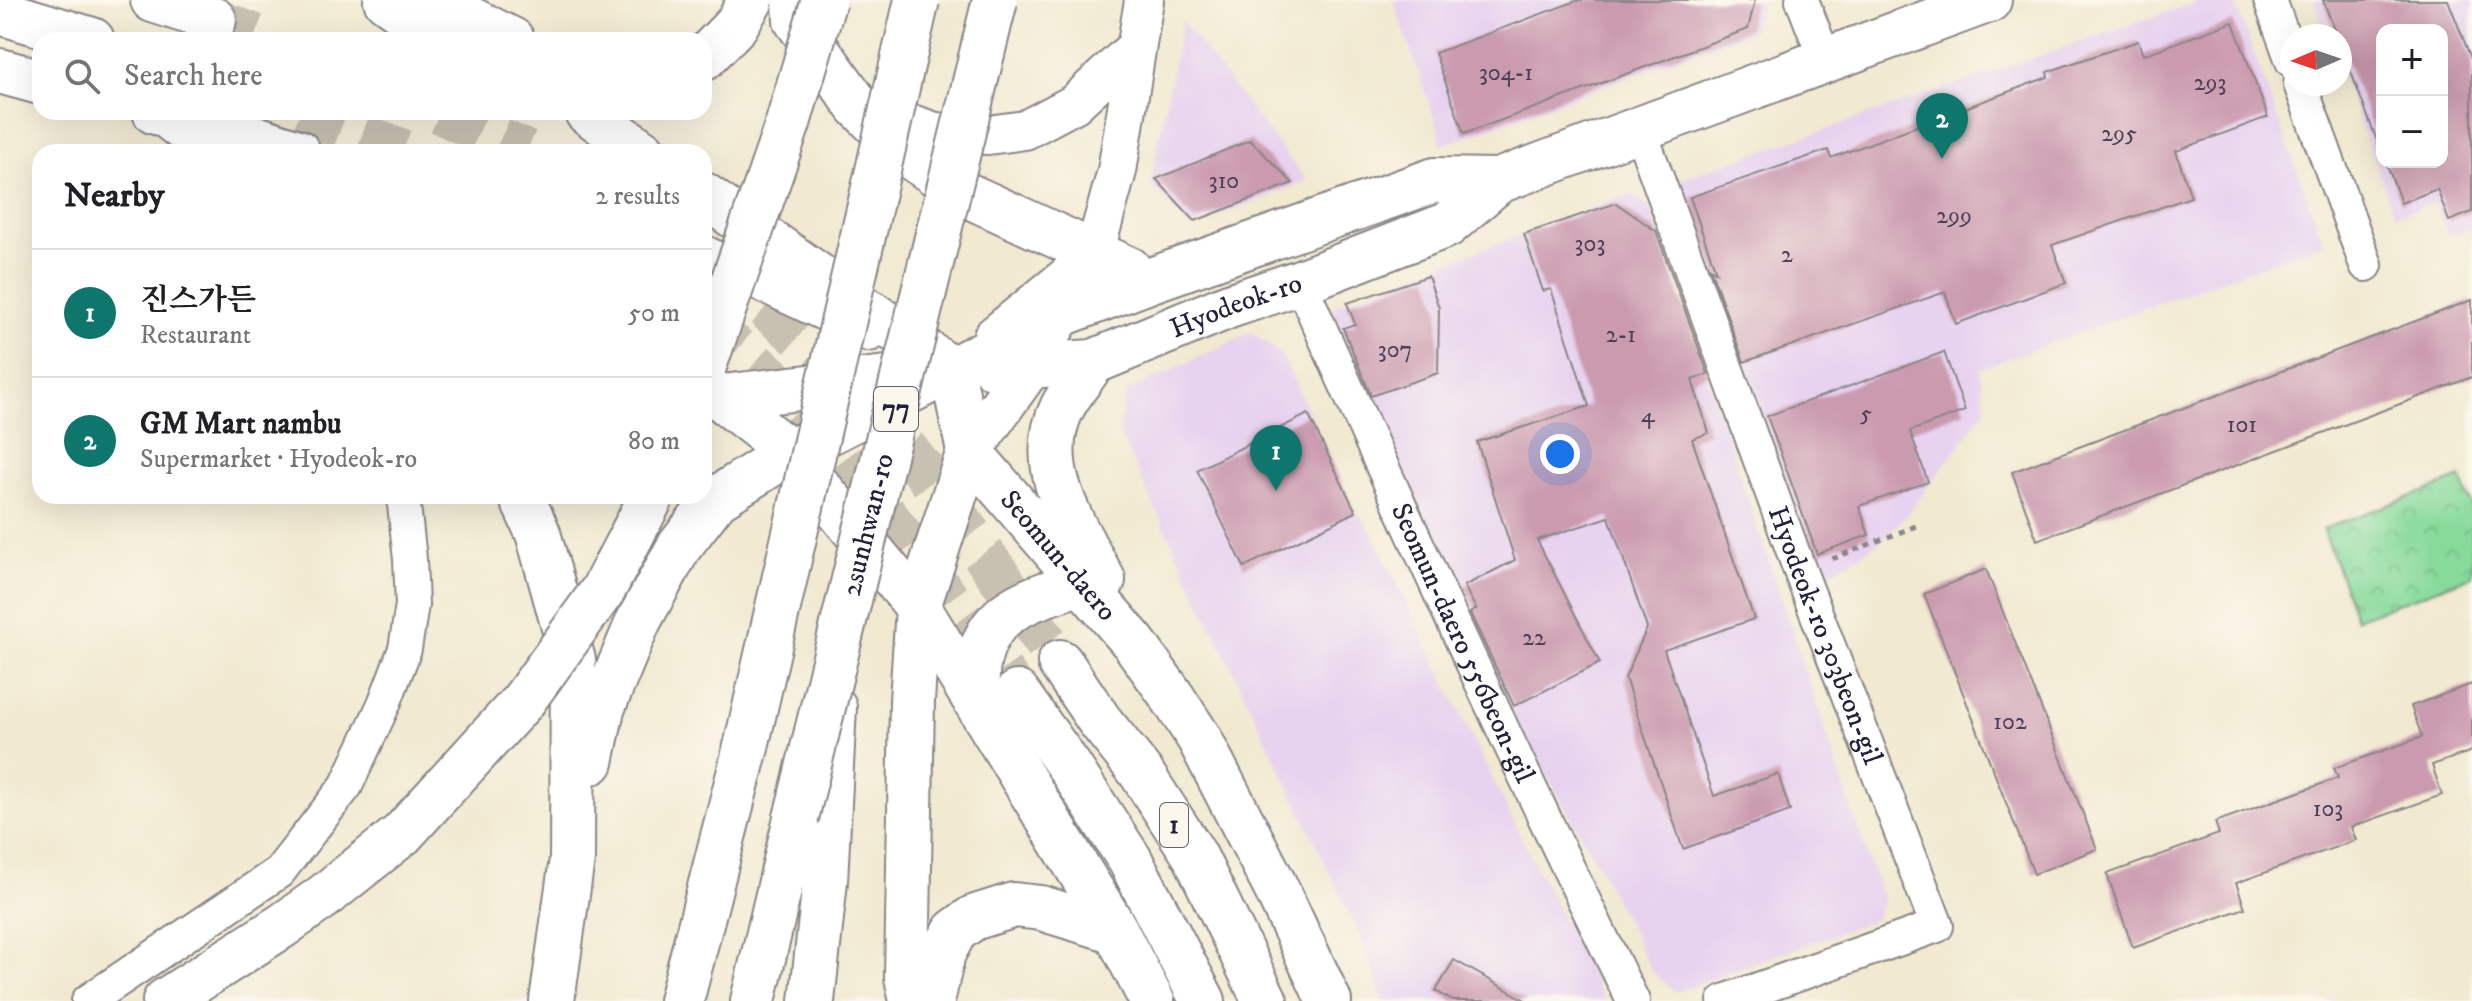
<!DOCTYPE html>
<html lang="en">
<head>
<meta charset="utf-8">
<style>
  body { margin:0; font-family:"IM FELL DW Pica","Noto Serif KR",serif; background:#f2f2f2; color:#202124 }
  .controls { position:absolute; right:24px; top:24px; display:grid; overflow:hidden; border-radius:16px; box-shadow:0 8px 32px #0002 }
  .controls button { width:72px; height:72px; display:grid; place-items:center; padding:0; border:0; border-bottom:2px solid #e0e0e0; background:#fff; color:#202124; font:40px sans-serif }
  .compass { position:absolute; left:2280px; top:24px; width:72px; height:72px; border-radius:50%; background:#fff; box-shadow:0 8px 32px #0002; rotate:268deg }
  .you { position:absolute; left:1560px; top:454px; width:28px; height:28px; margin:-20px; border:6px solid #fff; border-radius:50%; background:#1a73e8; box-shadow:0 0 0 12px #1a73e833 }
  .badge { display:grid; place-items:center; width:52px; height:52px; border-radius:50%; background:#0f766e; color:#fff; font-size:26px; font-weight:700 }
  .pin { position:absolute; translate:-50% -66px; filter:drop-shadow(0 2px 4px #0008) }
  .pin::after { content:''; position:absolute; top:42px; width:28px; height:24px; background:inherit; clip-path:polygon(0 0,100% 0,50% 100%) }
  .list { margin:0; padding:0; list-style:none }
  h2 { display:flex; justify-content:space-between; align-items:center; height:104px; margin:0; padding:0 32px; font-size:34px }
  h2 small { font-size:26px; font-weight:400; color:#757577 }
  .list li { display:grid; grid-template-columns:52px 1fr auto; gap:24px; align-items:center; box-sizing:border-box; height:128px; padding:0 32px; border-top:2px solid #e0e0e0 }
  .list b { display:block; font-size:30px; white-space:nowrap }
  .list p { margin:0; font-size:26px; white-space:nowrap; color:#757577 }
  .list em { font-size:26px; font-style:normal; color:#757577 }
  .icon { flex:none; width:44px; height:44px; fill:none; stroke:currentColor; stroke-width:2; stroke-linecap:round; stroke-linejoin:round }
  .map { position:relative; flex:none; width:2472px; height:1001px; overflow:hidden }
  .search { position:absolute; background:#fff; box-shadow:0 8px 32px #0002; left:32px; top:32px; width:680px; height:88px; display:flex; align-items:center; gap:20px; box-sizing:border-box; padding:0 28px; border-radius:24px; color:#757577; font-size:30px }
  .panel { position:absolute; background:#fff; box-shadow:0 8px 32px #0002; left:32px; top:144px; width:680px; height:360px; border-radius:24px }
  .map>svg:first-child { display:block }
  .built { fill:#e7d2ef; fill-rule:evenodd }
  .park { fill:url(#park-crowns); stroke:#557e6b; stroke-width:2 }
  .building { fill:#ca9aaf }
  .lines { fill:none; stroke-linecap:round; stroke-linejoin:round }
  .primary-tunnel { stroke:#c8c1b2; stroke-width:44; stroke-dasharray:44 22; stroke-linecap:butt }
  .minor-casing { stroke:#8a8686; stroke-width:36 }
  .tertiary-casing { stroke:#8a8686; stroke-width:42 }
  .secondary-casing { stroke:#8a8686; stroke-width:48 }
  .primary-casing { stroke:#8a8686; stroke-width:48 }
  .trunk-casing { stroke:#8a8686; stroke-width:48 }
  .path { stroke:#8a8686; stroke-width:5; stroke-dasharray:6 6; stroke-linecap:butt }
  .minor { stroke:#fff; stroke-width:32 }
  .tertiary { stroke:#fff; stroke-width:38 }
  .secondary { stroke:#fff; stroke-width:44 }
  .primary { stroke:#fff; stroke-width:44 }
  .trunk { stroke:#fff; stroke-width:44 }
  .trunk-bridge-casing { stroke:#8a8686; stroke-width:48; stroke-linecap:butt }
  .trunk-bridge { stroke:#fff; stroke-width:44 }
  .labels { text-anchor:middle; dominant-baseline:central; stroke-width:7; stroke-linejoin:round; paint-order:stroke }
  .number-label { font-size:24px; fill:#4c4058 }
  .shield { fill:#fbf7ec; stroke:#636270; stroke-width:2 }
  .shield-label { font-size:26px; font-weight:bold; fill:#22223b }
  .street-label { font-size:28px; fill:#22223b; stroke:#fbf7ec }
</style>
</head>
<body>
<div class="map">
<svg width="2472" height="1001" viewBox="0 0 2472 1001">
  <defs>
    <pattern id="park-crowns" width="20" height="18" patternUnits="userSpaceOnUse" patternTransform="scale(2)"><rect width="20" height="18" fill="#88da9b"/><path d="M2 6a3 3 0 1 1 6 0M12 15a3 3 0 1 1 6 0" fill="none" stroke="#75bb86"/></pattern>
  </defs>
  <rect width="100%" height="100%" fill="#fbf7ec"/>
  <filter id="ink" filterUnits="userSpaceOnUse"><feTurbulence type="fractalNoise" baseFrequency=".0125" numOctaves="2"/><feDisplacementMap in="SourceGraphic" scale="16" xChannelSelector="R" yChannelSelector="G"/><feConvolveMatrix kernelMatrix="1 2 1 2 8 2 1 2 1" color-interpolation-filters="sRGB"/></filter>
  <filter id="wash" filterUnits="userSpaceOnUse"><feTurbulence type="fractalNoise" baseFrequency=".006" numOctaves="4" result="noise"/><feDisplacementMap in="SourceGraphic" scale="32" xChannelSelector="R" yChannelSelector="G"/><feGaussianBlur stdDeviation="1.8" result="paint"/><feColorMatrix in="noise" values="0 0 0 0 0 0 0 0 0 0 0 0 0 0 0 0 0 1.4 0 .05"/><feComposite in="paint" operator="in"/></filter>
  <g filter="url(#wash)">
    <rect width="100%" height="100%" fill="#f1e9d0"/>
    <path class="built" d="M1393 0H1761L1762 3 1752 31 1441 146 1438 129Z
      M2203 0H2234L2324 243 1979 369 1986 409 1905 517 1881 541 1820 580 1678 180Z
      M2314 0H2472V229L2448 236 2434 202 2395 216 2340 70V36H2327ZM2382 30H2442V162H2382Z
      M1182 21 1307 181 1190 227 1150 185Z
      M1633 195 1651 209 1852 811 1883 899 1876 919 1676 992 1652 972 1600 869 1518 724 1413 511 1327 317 1335 305 1613 200Z
      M1252 332 1282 355 1356 512 1370 528 1532 859 1605 1001H1383L1363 942 1119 432 1126 392Z"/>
    <path class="park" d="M2461 478 2472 508V576L2356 619 2323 529Z"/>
    <g id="blocks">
      <path class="building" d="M1579 0H1755L1748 29 1464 134 1435 53Z
        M2323 0H2448L2472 61V212L2449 221 2437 189 2401 203 2386 162H2442V30H2382V145L2379 146 2340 43V36H2337Z
        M2233 22 2268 117 2176 151 2191 197 2052 245 2066 283 1956 324 1945 292 1744 362 1710 268 1716 272 1690 197 1828 150 1831 158 2048 77 2047 72 2138 41 2143 55Z
        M1250 140 1293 183 1195 221 1156 179Z
        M1616 203 1656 231 1708 374 1692 380 1709 433 1692 439 1754 619 1664 650 1714 796 1778 774 1790 811 1683 849 1625 678 1647 628 1609 517 1537 540 1600 663 1514 706 1470 613 1476 609 1464 586 1515 560 1477 442 1589 406 1551 289 1543 291 1524 234Z
        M1428 276 1439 308 1438 373 1371 396 1343 328 1355 324 1347 303Z
        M2472 300V377L2037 540 2012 472Z
        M1944 352 1965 411 1910 431 1928 482 1859 506 1869 535 1817 554 1767 416Z
        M1308 414 1356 512 1244 567 1197 470Z
        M1986 569 2097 849 2034 874 1924 594Z
        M2472 684V751L2432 765 2442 795 2351 827 2356 840 2236 883 2245 908 2133 948 2107 874 2219 834 2215 822 2338 778 2334 768 2422 737 2411 706Z
        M1454 960 1527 1001H1453L1436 991Z"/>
    </g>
  </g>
  <g filter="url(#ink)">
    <use href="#blocks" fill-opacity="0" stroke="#8a8686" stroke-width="2"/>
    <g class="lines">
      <path class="primary-tunnel" d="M214 20 266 40
        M300 112 405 152
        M440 112 526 152
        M715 265 841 371 925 472 1060 662
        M704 321 805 406 1017 693"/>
      <defs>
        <g id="minor">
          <path d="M1802 0 1826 62"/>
          <path d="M2270 0 2292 61"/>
          <path d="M2300 84 2366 265"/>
          <path d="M155 114 203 152"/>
          <path id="s1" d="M1640 130 1800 571 1937 926 1724 1001"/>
          <path id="s2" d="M1300 282C1407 524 1516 764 1633 1001"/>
          <path d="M88 1001 279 872 346 786 384 704 405 649 412 605 410 559 403 496"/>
        </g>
        <path id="tertiary" d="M864 108 935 132 988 135 1025 130 1074 104 1134 49
          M704 255 869 332
          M993 336 1094 254 1117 171 1144 0"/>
        <g id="secondary">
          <path d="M795 0 796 20 858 106 905 153 967 195 1129 269"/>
          <path id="s3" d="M995 368 1093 362 1229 306 1300 282 1447 225 1498 181"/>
          <path d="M722 397 922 374"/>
          <path d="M790 452 1059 315 1154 279 1435 180 1498 181 1989 0"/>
        </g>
        <g id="primary">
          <path d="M153 0 214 20"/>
          <path d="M386 0 443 40"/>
          <path d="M0 12 92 40"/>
          <path d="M0 71 40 82"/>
          <path d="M155 112 211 123 298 152"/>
          <path d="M587 112 643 152"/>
          <path id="s4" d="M704 195 952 370 969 451 1134 643 1171 695 1199 738 1276 888 1329 1001"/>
          <path d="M1093 362C1083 377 1070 392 1062 408 1033 468 1076 528 1103 580"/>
          <path d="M704 385 790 452 918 607 1112 924 1152 1001"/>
          <path d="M1060 662 1099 720 1140 771 1195 856 1265 1001"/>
          <path d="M1017 693 1069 766 1130 860 1203 1001"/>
          <path d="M977 702C977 689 976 676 978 664 988 605 1036 599 1083 581"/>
        </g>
        <path id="trunk" d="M422 0 442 5 512 40
          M704 58 736 25 751 0
          M521 496 538 533 573 660 572 859 552 1001
          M591 762 602 709 638 622 679 547 716 499 790 452
          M165 1001 282 926 323 897 402 834 523 701
          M681 1001 746 747
          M753 1001 796 818
          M812 1001 825 881 834 707
          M912 1001 907 977 912 701 918 607 969 451 1030 366 1094 254
          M932 1001 943 953 955 931 973 918 1014 905 1041 908 1116 931"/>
      </defs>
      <use href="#minor" class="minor-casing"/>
      <use href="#tertiary" class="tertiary-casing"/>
      <use href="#secondary" class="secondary-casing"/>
      <use href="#primary" class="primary-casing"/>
      <use href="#trunk" class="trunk-casing"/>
      <path class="path" d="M1832 559 1921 524"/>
      <use href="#minor" class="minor"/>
      <use href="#tertiary" class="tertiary"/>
      <use href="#secondary" class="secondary"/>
      <use href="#primary" class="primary"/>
      <use href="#trunk" class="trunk"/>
      <defs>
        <g id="trunk-bridge">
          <path d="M704 366 788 123 824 0"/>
          <path d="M523 701 603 590 652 496"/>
          <path d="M746 747 917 0"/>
          <path id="s5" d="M796 818 995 0"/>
        </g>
      </defs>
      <use href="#trunk-bridge" class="trunk-bridge-casing"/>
      <use href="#trunk-bridge" class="trunk-bridge"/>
    </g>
  </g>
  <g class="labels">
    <g class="number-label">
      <text x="1506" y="73">304-1</text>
      <text x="2210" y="83">293</text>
      <text x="2119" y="134">295</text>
      <text x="1224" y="181">310</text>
      <text x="1954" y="216">299</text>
      <text x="1590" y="244">303</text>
      <text x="1787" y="255">2</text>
      <text x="1621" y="335">2-1</text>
      <text x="1395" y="350">307</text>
      <text x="1866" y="414">5</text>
      <text x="1648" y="415">4</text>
      <text x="2242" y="425">101</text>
      <text x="1534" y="638">22</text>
      <text x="2010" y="722">102</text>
      <text x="2328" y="809">103</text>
    </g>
    <g class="shield">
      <rect x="874" y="387" width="44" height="44" rx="6"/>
      <rect x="1160" y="803" width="28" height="44" rx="6"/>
    </g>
    <g class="shield-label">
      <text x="896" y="409">77</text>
      <text x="1174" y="825">1</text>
    </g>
    <g class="street-label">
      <text stroke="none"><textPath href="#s3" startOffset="252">Hyodeok-ro</textPath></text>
      <text stroke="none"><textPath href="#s5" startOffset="302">2sunhwan-ro</textPath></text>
      <text stroke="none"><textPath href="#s4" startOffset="524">Seomun-daero</textPath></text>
      <text stroke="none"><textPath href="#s1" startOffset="538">Hyodeok-ro 303beon-gil</textPath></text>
      <text stroke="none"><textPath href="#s2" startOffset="396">Seomun-daero 556beon-gil</textPath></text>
    </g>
  </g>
</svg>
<div class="controls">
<button>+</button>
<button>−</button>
</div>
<svg class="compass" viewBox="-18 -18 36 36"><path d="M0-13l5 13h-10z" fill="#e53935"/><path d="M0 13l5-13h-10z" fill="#757577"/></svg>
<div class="you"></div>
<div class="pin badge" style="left:1276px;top:491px">1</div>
<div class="pin badge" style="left:1942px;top:159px">2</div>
<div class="search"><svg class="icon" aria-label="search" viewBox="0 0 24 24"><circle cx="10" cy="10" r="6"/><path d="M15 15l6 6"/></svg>Search here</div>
<section class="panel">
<h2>Nearby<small>2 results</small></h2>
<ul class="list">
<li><span class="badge">1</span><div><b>진스가든</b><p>Restaurant</p></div><em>50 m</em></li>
<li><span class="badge">2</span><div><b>GM Mart nambu</b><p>Supermarket · Hyodeok-ro</p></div><em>80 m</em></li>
</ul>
</section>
</div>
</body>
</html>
